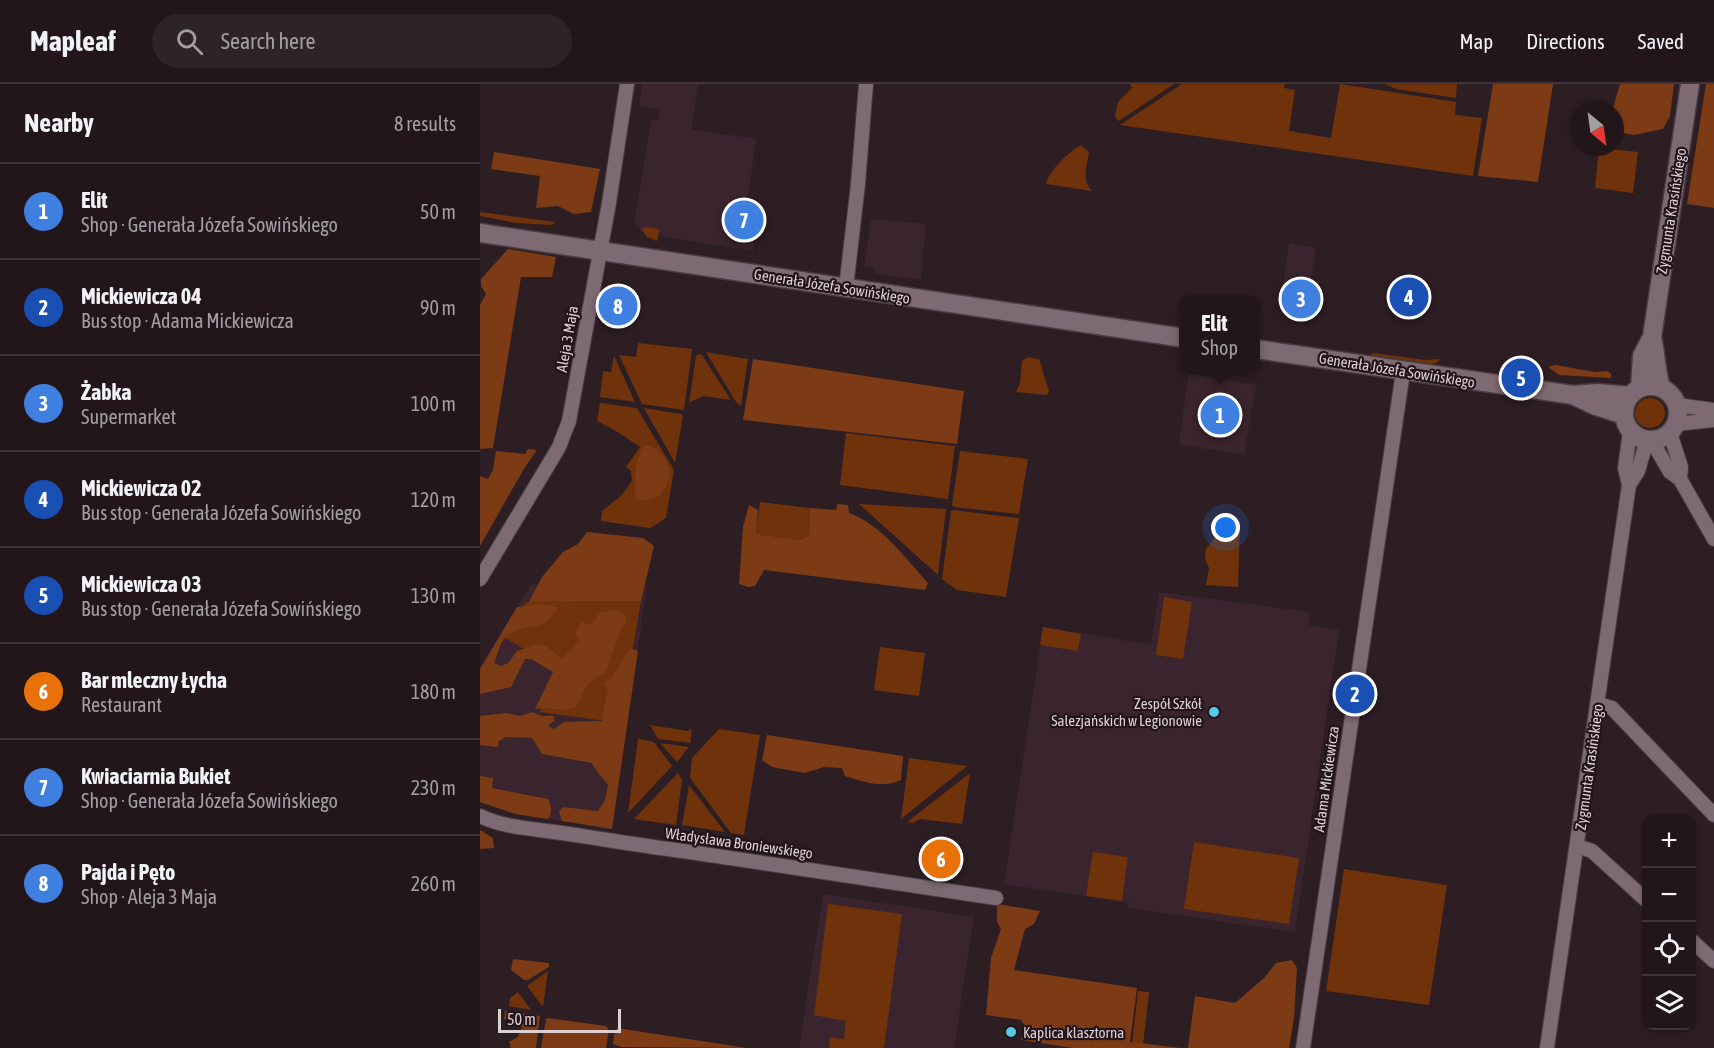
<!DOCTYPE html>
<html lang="en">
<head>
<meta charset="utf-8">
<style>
  body { margin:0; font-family:"Asap Condensed",sans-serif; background:#2e2328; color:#f1f3f6 }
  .controls { position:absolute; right:18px; bottom:18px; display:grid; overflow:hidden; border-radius:12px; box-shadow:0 2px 4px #0004 }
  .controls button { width:54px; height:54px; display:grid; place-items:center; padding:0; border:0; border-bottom:2px solid #3f353a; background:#22161b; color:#f1f3f6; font:30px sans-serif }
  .compass { position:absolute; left:1090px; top:18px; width:54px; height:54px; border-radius:50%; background:#22161b; box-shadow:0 2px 4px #0004; rotate:151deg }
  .scale { position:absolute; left:18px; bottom:15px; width:123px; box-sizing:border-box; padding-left:6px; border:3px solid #dbd0d4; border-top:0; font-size:16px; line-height:21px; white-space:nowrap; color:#dbd0d4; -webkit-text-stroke:4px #23141b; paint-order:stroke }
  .you { position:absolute; left:746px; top:444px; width:21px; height:21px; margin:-15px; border:4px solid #fff; border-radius:50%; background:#1a73e8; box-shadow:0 0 0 9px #1a73e833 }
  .badge { display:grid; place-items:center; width:39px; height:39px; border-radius:50%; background:#ea580c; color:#fff; font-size:20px; font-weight:700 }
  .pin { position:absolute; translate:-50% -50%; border:3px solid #fff; box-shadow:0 2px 6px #0006 }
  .popup { position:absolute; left:699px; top:211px; width:81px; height:78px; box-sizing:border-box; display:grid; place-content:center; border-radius:12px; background:#22161b; filter:drop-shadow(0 2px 4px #0005); font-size:20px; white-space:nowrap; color:#a29fa3 }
  .popup b { font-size:22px; color:#f1f3f6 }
  .popup::after { content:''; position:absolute; left:50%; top:100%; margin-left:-12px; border:12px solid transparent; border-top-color:#22161b }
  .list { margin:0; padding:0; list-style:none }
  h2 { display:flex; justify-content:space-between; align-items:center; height:78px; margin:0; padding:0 24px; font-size:26px }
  h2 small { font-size:20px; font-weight:400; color:#a29fa3 }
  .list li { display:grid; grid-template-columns:39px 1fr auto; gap:18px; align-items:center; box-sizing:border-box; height:96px; padding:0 24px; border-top:2px solid #3f353a }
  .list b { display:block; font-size:22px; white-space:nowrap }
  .list p { margin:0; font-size:20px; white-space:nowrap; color:#a29fa3 }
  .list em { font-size:20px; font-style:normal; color:#a29fa3 }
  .icon { flex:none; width:33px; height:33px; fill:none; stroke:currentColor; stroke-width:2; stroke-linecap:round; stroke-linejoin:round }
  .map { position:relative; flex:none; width:1234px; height:964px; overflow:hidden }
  header { display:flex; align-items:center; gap:36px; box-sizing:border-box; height:84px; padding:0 30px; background:#22161b; border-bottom:2px solid #3f353a }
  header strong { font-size:28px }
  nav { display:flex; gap:33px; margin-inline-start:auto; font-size:21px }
  .search { width:420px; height:54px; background:#2e2328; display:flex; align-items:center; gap:15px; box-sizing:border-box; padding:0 21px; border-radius:33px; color:#a29fa3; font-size:22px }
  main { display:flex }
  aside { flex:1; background:#22161b }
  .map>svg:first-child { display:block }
  .built { fill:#3a242d }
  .green { fill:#70320a }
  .forest { fill:#7c3b14 }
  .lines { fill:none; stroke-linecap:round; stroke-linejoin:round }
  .minor-casing { stroke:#483c41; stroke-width:16 }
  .tertiary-casing { stroke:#483c41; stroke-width:21 }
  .minor { stroke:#7e6a72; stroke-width:14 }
  .tertiary { stroke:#7e6a72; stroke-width:18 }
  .poi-dot { fill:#57c9e2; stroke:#23141b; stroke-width:2 }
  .labels { text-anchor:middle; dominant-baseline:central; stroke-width:4.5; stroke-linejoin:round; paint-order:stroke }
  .street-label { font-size:15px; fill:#dbd0d4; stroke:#23141b }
  .poi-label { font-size:15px; fill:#dbd0d4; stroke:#23141b; text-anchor:end }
</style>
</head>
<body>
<header>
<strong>Mapleaf</strong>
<div class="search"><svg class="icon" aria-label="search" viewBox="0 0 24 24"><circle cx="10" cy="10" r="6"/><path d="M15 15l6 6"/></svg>Search here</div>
<nav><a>Map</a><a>Directions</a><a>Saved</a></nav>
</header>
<main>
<aside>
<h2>Nearby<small>8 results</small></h2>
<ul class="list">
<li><span class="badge" style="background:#3f7fe0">1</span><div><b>Elit</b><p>Shop · Generała Józefa Sowińskiego</p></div><em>50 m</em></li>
<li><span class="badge" style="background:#1a4fb4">2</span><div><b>Mickiewicza 04</b><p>Bus stop · Adama Mickiewicza</p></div><em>90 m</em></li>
<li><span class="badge" style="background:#3f7fe0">3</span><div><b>Żabka</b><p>Supermarket</p></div><em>100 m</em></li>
<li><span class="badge" style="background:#1a4fb4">4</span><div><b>Mickiewicza 02</b><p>Bus stop · Generała Józefa Sowińskiego</p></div><em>120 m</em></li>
<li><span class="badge" style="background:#1a4fb4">5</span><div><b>Mickiewicza 03</b><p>Bus stop · Generała Józefa Sowińskiego</p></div><em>130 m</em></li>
<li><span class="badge" style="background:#e8710a">6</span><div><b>Bar mleczny Łycha</b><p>Restaurant</p></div><em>180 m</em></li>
<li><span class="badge" style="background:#3f7fe0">7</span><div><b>Kwiaciarnia Bukiet</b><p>Shop · Generała Józefa Sowińskiego</p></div><em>230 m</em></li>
<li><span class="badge" style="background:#3f7fe0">8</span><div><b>Pajda i Pęto</b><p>Shop · Aleja 3 Maja</p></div><em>260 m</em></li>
</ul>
</aside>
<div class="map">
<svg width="1234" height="964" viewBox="0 0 1234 964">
  <rect width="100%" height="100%" fill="#2d1e24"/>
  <path class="built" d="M162 0H218L211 45 276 55 267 122 280 124 273 167 179 152 180 145 166 143 161 145 154 139 171 36H178L180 26 159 22Z
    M391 135 446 140 441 196 394 189V184L384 183Z
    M809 159 836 164 826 228 800 223Z
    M709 290 776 301 764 371 701 361 699 356Z
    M51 500 167 501 132 745 35 730 0 718V585Z
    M679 508 830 528 829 541 859 546 815 848 648 824 649 819 524 800 563 543 671 561Z
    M343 810 494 833 474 964H319Z"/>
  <path class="green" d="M650 0H694L639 37 635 33 638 18 652 4Z
    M702 0H805L804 4 815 6 809 47 851 54 860 0 976 18 975 31 1002 34 993 92 640 41Z
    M905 0H977L976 14 916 5Z
    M601 61 609 68C607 82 601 95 612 107L566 100C569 86 589 68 601 61Z
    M1119 64 1158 68 1153 109 1115 104Z
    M0 128 75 138 72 141 36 139 0 132Z
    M166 143 180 145 177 157 167 153 161 145Z
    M158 259 212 265 204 326 162 320 139 271 156 273Z
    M226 268 268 275 261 322 256 318Z
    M893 269 945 276 961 275 956 279 950 280 891 271Z
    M219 270 222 271 251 316 223 312 209 319 216 272Z
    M134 272 155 318 120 313 123 287 131 288Z
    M548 273 559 275 569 307 567 311 536 308 540 299 542 277Z
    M1155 329a15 15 0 1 1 30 0a15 15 0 1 1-30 0Z
    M120 319 157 324 194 386 186 434 170 444 121 437 122 427 141 412 152 397 151 387 146 383 160 363 136 347 117 337Z
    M164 324 201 330 203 332 195 379Z
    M366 349 475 362 468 415 360 401Z
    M480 367 548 375 539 430 474 423 472 421Z
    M280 418 330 424 329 451 321 456 276 450Z
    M379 420 466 425 458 491Z
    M473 426 539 434 526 513 477 506 462 495 471 427Z
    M749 436 760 437 758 503 726 501 729 484 725 475 726 465Z
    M684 513 712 518 703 575 676 571Z
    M161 517 140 639 60 628 83 587 25 554 46 518Z
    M563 543 601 550 598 567 560 561Z
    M400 563 445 569 439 612 394 606Z
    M170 641 208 647 212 645 210 659 178 655Z
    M239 645 280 651 264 751 251 749 210 694 212 674Z
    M158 655 174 658 192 682 148 729Z
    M180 659 209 663 197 678Z
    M429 674 487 682 421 735Z
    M198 689 202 696 196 741 154 735Z
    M490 689 482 740 440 735 433 739 427 738Z
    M209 701 245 748 202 741Z
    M714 758 819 774 809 840 704 825Z
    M613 768 648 773 642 817 606 812Z
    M864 785 967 801 949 921 846 907Z
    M348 820 422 830 404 964H349L350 953 364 955 366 937 334 931Z
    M68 887 63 923 47 902Z
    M658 907 669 908 663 961 652 960Z
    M38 908 51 926 29 922 30 914Z"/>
  <path class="forest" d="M1013 0H1073L1058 98 998 92Z
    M1140 0H1194L1190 32 1183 45 1154 51 1137 48 1135 43V27H1132Z
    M1226 0H1234V124L1207 120Z
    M14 68 120 85 111 128 94 130 78 122 56 124 60 92 11 85Z
    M28 165 76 173 72 193H41L13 364 0 365V221L6 210 1 202V195Z
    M273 275 484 307 477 360 263 336Z
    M1075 281 1115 288 1128 287 1131 290V294L1079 291 1068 283Z
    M164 361C180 362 194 382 188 398 186 403 183 407 180 412L162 417 155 414C155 395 154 378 164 361Z
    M48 365 57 366 45 383 0 462V392L8 395 13 386 16 367 45 370Z
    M357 420 368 421 369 429C402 441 425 474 448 499L445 506 284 486 275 502 268 503 259 500 263 443 269 421 278 426 276 450 321 456 329 451 330 424 356 426Z
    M107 448 163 454 174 462 161 517 49 518 62 493 83 468 98 460Z
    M62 520 78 523C63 552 46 536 26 553 20 558 17 572 14 579L21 582 28 579 37 567 57 560 66 562 82 575 100 557 96 550 101 538 112 541 119 529 133 526 142 528 147 536 142 544 125 589C104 598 106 606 95 624 82 627 69 623 55 625L73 588 51 575H45L31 603 0 610V585L37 523Z
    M150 564 158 567 132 745 82 737 79 728 83 723 118 727 125 716 128 701C123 693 116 688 112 679L62 670 52 654 26 653 19 657 18 663 0 661V632L26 629 41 632 52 628 62 632H73L75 636 68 642 74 645 84 638 122 637 128 605 123 599 132 593Z
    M287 651 423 672 421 696C402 705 384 698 365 692L362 684 344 683 325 689 292 683 282 676Z
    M0 692 13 694 12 704 68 715C72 723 72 728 68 735L35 730 0 718Z
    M0 746 13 754 14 764 0 765Z
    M517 820 560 827 554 840 545 845 534 886 657 904 650 958 701 964H593L541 956 544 941 541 936 506 931 511 874 521 845 517 838Z
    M33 875 69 879V883L48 896H44L31 886Z
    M812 876 817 884 814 934 809 964H708L715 912 755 919 784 894 796 879Z
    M25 927 60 932 56 964H31L29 958 38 953 42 943 37 938 24 935Z
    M68 934 126 942 129 946 126 964H61L66 935Z
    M137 944 267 964 141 963 133 960 135 947Z"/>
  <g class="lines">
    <defs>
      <path id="minor" d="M366 204 378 100 386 0
        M1197 321 1234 326
        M1196 340 1234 336
        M1190 349 1201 383 1200 395
        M1172 357 1190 388 1200 395 1234 455
        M1149 401 1158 387 1167 356
        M0 495 79 363 89 337 129 119 147 0
        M1118 620 1132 624 1234 731
        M0 732C24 744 56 745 82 749 123 755 162 762 203 767L516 814
        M1097 762 1112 767 1166 816
        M1212 857 1234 877
        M823 964 923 288
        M1067 964 1149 401 1145 384 1150 347"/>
      <path id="tertiary" d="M0 149 704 254
        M1172 253C1176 270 1176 287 1181 304
        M776 265 1093 311 1118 309 1150 312
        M1144 329a27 27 0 1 1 54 0a27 27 0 1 1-54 0Z
        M1160 304 1162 272 1172 253 1210 0
        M1095 312 1116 322 1144 331"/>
    </defs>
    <use href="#minor" class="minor-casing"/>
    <use href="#tertiary" class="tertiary-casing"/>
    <use href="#minor" class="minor"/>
    <use href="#tertiary" class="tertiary"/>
  </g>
  <g class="poi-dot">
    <circle cx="734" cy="628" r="6"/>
    <circle cx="531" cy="948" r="6"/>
  </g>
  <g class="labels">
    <g class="street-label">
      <text transform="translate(1191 127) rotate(-81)">Zygmunta Krasińskiego</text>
      <text transform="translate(352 202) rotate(9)">Generała Józefa Sowińskiego</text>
      <text transform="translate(87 255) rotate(-80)">Aleja 3 Maja</text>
      <text transform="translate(917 286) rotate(9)">Generała Józefa Sowińskiego</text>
      <text transform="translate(1109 683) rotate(-82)">Zygmunta Krasińskiego</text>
      <text transform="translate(846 695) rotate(-82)">Adama Mickiewicza</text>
      <text transform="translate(259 759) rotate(8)">Władysława Broniewskiego</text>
    </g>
    <g class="poi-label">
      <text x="722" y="619">Zespół Szkół<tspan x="722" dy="17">Salezjańskich w Legionowie</tspan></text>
      <text x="543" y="948" text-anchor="start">Kaplica klasztorna</text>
    </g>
  </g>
</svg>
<div class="controls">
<button>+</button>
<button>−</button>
<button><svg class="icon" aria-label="locate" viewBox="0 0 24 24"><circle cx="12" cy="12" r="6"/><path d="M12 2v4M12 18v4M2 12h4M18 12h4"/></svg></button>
<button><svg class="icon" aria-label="layers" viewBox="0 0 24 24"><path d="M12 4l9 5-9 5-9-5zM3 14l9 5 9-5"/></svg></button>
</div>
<svg class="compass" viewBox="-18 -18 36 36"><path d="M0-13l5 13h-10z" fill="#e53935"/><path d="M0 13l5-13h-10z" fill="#a29fa3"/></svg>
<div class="scale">50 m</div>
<div class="you"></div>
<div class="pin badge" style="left:740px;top:331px;background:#3f7fe0">1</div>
<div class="popup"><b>Elit</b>Shop</div>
<div class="pin badge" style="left:875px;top:610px;background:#1a4fb4">2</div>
<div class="pin badge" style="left:821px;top:215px;background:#3f7fe0">3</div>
<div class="pin badge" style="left:929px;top:213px;background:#1a4fb4">4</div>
<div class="pin badge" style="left:1041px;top:294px;background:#1a4fb4">5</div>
<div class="pin badge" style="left:461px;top:775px;background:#e8710a">6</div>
<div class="pin badge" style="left:264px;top:136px;background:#3f7fe0">7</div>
<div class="pin badge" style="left:138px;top:222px;background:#3f7fe0">8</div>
</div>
</main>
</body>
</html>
